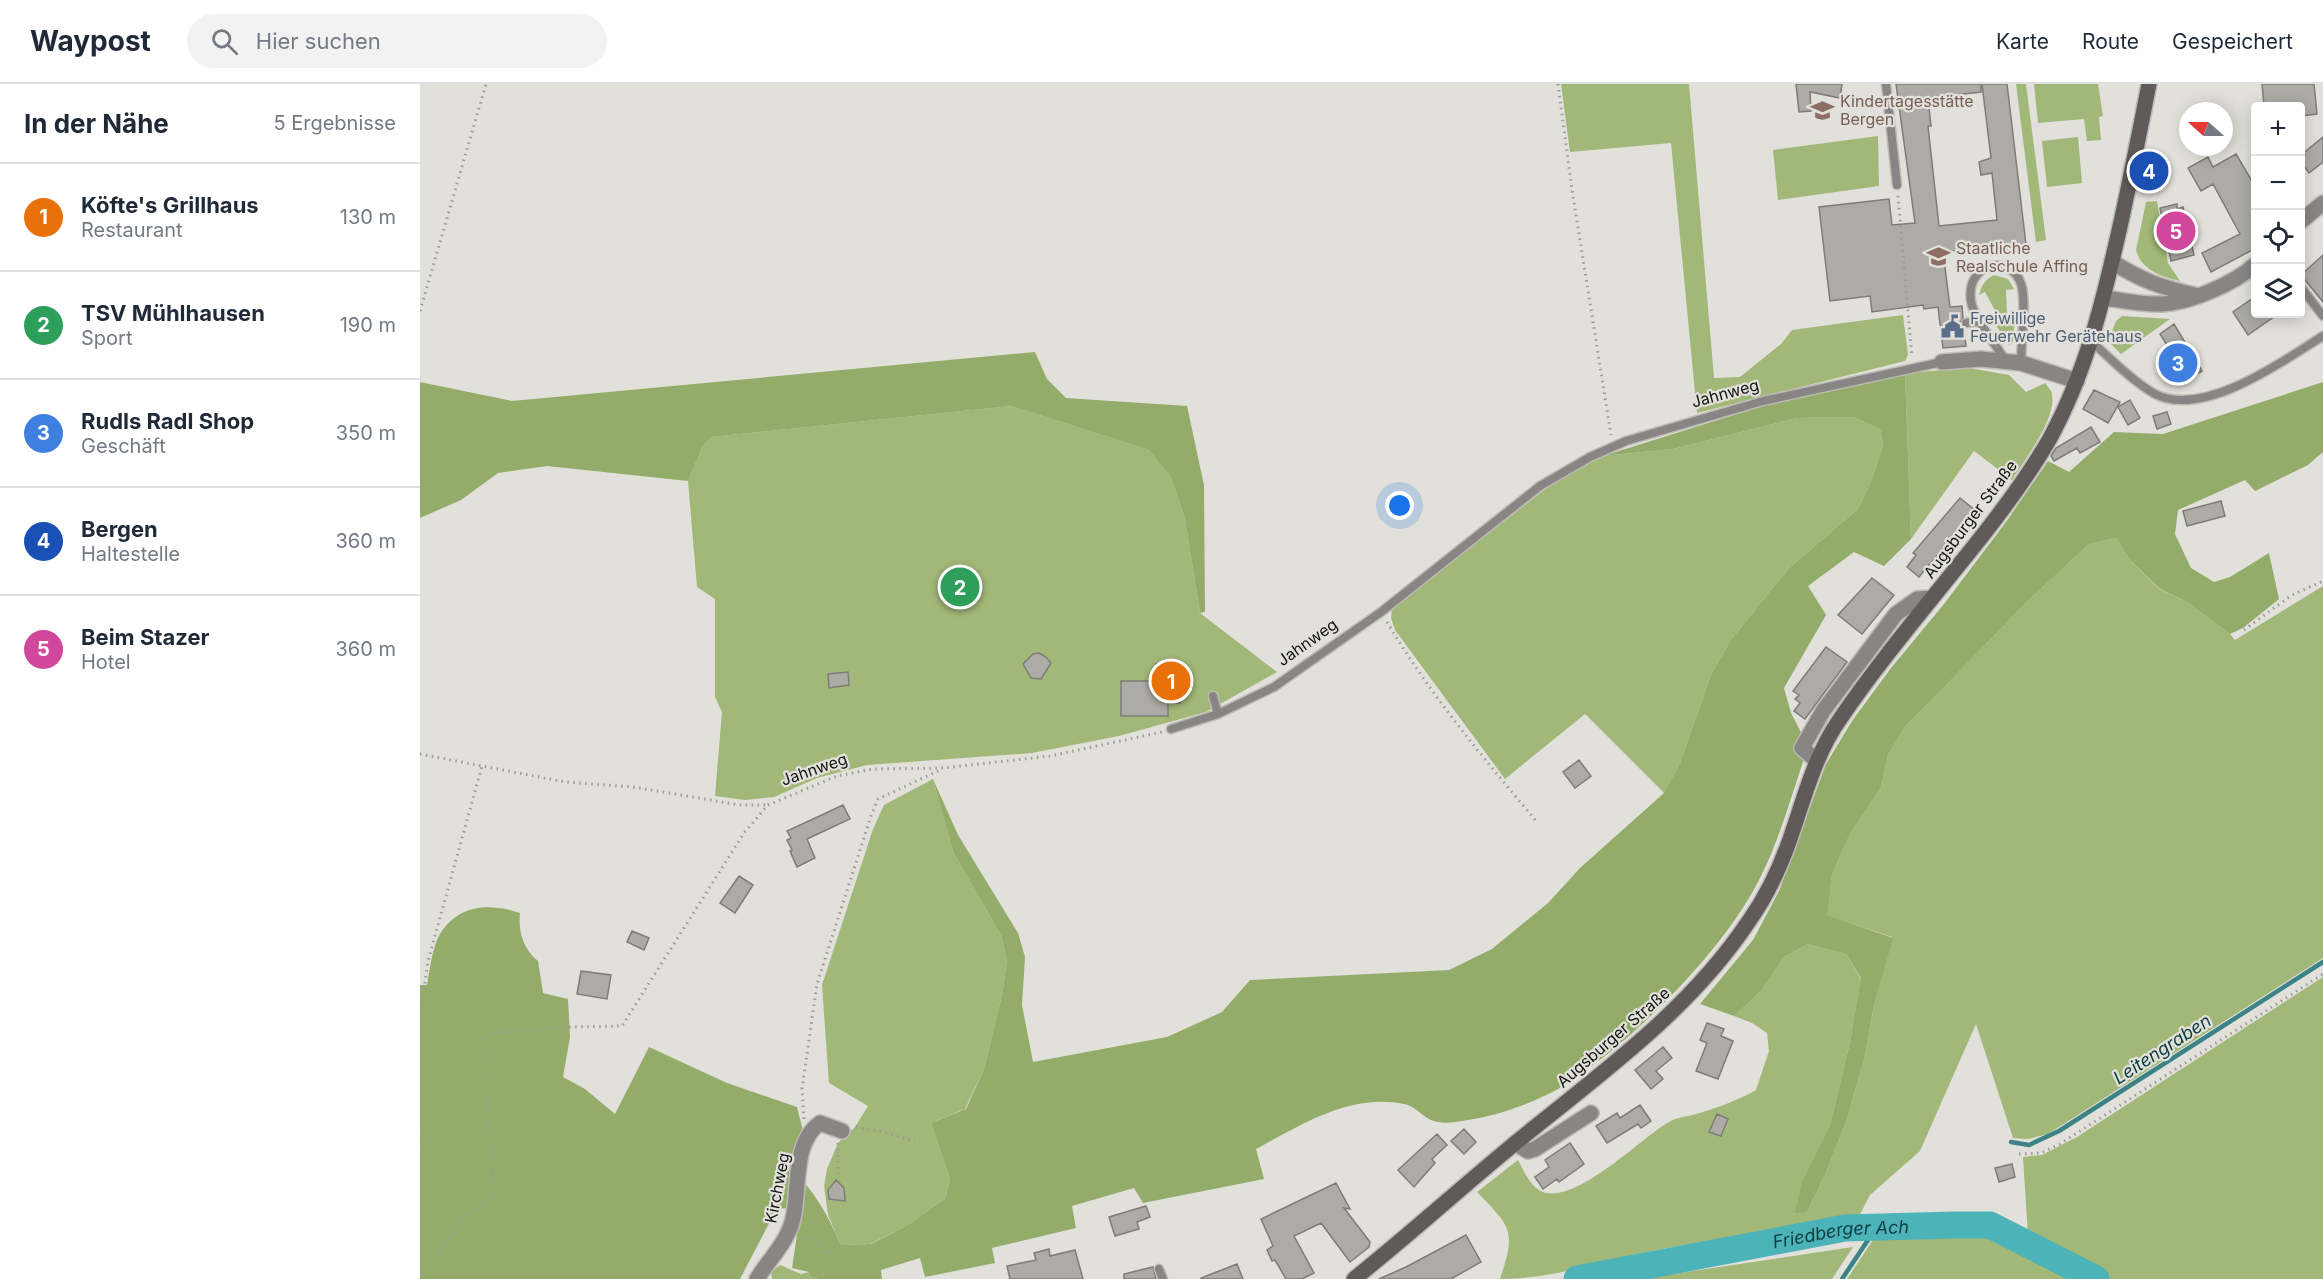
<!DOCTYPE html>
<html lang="de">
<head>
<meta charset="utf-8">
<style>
  body { margin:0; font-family:Inter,sans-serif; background:#f2f2f3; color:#1f2937 }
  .controls { position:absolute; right:18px; top:18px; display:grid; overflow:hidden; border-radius:6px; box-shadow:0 3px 15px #0003 }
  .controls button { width:54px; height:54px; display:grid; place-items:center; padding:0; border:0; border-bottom:2px solid #e0e1e3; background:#fff; color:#1f2937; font:30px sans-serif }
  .compass { position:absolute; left:1759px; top:18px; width:54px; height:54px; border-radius:50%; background:#fff; box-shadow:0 3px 15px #0003; rotate:291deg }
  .you { position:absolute; left:980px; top:422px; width:21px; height:21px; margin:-15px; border:4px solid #fff; border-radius:50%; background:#1a73e8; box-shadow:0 0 0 9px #1a73e833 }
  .badge { display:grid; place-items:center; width:39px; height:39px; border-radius:50%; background:#82238e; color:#fff; font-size:20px; font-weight:700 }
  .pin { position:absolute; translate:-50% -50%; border:3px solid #fff; box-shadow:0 2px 6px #0006 }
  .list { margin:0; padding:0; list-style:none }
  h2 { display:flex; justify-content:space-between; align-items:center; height:78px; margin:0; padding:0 24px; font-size:26px }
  h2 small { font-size:20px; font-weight:400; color:#747a83 }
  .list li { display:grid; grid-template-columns:39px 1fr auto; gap:18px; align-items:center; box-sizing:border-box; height:108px; padding:0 24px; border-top:2px solid #e0e1e3 }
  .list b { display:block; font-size:22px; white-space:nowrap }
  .list p { margin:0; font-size:20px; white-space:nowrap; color:#747a83 }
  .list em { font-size:20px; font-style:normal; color:#747a83 }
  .icon { flex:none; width:33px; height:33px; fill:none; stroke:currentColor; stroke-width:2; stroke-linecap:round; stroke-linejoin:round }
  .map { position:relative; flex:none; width:1903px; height:1195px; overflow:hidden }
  header { display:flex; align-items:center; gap:36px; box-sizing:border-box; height:84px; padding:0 30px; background:#fff; border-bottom:2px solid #e0e1e3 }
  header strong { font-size:28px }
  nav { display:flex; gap:33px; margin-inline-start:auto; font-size:21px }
  .search { width:420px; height:54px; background:#f2f2f3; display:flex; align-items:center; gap:15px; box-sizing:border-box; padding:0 21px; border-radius:33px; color:#747a83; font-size:22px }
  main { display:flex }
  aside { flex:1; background:#fff }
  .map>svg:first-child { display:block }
  .green { fill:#a1b879 }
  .forest { fill:#93ac69 }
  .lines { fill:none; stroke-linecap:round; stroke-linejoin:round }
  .stream { stroke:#3b8386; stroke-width:4.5 }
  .river { stroke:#4cb3b9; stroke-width:27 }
  .building { fill:#adaba5; stroke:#7e7c76; stroke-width:1.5 }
  .service-casing { stroke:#bdbbb5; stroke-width:11 }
  .minor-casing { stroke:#bdbbb5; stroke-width:18 }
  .tertiary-casing { stroke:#bdbbb5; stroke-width:18 }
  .secondary-casing { stroke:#bdbbb5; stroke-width:18 }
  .path { stroke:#9c9a95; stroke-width:3; stroke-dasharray:1.5 4.5; stroke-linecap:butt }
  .service { stroke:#898585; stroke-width:8 }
  .minor { stroke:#898585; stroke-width:15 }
  .tertiary { stroke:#898585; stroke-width:15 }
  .secondary { stroke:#605b5a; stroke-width:15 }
  .labels { text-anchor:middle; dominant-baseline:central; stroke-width:4.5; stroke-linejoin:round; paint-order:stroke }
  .education-label { font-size:16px; fill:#785e54; stroke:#e2e0da; text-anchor:start }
  .service-label { font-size:16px; fill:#4e5e75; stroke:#e2e0da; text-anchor:start }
  .street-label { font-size:16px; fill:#12120f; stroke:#e2e0da }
  .water-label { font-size:18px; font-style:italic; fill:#0c3d40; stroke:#e2e0da }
</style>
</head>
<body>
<header>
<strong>Waypost</strong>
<div class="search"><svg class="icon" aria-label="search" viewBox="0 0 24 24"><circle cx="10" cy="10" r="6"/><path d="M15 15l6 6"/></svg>Hier suchen</div>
<nav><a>Karte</a><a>Route</a><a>Gespeichert</a></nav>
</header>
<main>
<aside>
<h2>In der Nähe<small>5 Ergebnisse</small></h2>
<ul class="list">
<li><span class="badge" style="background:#e8710a">1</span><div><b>Köfte's Grillhaus</b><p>Restaurant</p></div><em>130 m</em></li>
<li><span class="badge" style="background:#2e9e5b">2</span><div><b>TSV Mühlhausen</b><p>Sport</p></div><em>190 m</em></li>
<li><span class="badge" style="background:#3f7fe0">3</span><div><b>Rudls Radl Shop</b><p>Geschäft</p></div><em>350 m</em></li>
<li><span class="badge" style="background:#1a4fb4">4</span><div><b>Bergen</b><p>Haltestelle</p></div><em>360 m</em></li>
<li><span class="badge" style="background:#d1479c">5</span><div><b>Beim Stazer</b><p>Hotel</p></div><em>360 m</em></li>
</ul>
</aside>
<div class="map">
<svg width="1903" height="1195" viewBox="0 0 1903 1195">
  <rect width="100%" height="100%" fill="#e2e0da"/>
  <path class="green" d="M1141 0H1269L1294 294 1320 293 1361 260 1372 246 1483 231 1488 271 1485 277 1277 329 1251 59 1150 68Z
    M1596 0H1606L1626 156 1616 158Z
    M1614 0H1678L1683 32 1679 33 1681 56 1667 57 1664 35 1618 39Z
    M1458 52 1459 102 1358 116 1353 66Z
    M1658 53 1662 99 1627 103 1622 57Z
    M1737 117 1748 179 1760 197C1742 193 1721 186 1716 166L1726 118Z
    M1574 191 1588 195 1594 205 1586 206 1587 232H1595L1593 258 1589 261 1571 234 1577 230 1565 208 1559 211C1562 201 1564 196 1574 191Z
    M1702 232 1750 235 1701 270 1688 257 1696 237Z
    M1549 284 1589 291 1606 308 1625 299C1627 302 1632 307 1632 311 1637 333 1604 377 1592 396L1554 367 1491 455 1485 289Z
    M591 322 729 366 751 394 765 435 780 529 857 588 786 628 699 652 612 669 447 681 397 694 354 713 325 716 295 712 302 628 295 613V515L277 503 268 397 282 364 291 353Z
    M1433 333 1460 345 1463 361 1452 395 1438 425 1368 485 1310 557 1291 591 1260 679 1244 709 1165 630 1085 695 975 546 971 534 972 524 1124 406 1166 380 1183 372 1253 365 1377 334Z
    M1696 454 1712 478 1739 505 1767 518 1810 550 1815 556 1903 502V874L1628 1050 1608 1055 1593 1054 1556 940 1500 1067 1450 1111 1436 1138C1369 1146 1303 1154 1237 1166 1185 1176 1134 1195 1080 1195 1096 1147 1092 1144 1057 1108L1098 1076C1104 1087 1110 1103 1123 1108 1157 1120 1222 1053 1249 1038 1257 1033 1267 1033 1276 1030 1296 1024 1317 1017 1336 1006L1349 967 1347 949 1332 939 1314 932 1341 907 1364 873 1388 860 1426 870 1441 895 1430 958 1410 1041 1382 1099 1387 1128 1405 1091 1426 1038 1445 972 1454 921 1472 853 1406 831 1412 791 1430 750 1461 703 1468 671 1485 643 1607 518 1669 460Z
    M513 695 533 768 581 851 587 877 582 911 564 985 545 1025 511 1039 530 1095 525 1115 486 1142 450 1160 421 1161 408 1131 404 1102 407 1085 418 1059 435 1043 448 1022 409 999 402 901 453 745 464 721Z
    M1903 893V1195H1688L1638 1170 1608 1151 1603 1073 1622 1071 1657 1053Z
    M1559 1145 1580 1152 1653 1195H1427L1457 1150Z
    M1433 1163 1412 1195H1219Z
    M360 1181 381 1190 389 1188 390 1192 397 1195H352L351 1188Z"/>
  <path class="forest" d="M615 268 627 295 646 314 767 322 784 401 785 528 780 529 765 435 751 394 729 366 591 322 291 353 282 364 268 397 127 382 78 389 41 416 0 434V298L92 317Z
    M1485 289 1491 455 1464 482 1434 468 1388 502 1406 531 1364 604 1371 629 1383 652 1376 669 1384 675C1368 722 1355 771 1329 814 1290 879 1212 957 1149 998 1123 1016 1078 1032 1047 1036 1036 1038 1022 1041 1011 1036 1002 1032 995 1022 984 1020 930 1009 881 1041 836 1065L844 1095 723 1119 714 1104 652 1122 656 1144 572 1164 575 1179 505 1193 500 1174 461 1186 462 1195H397L390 1192 389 1188 372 1184 378 1144 365 1124 356 1126 320 1195H0V901H7C10 885 12 864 20 850 39 820 70 819 100 829 98 847 103 865 118 877L123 909 148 915 150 953 143 993 165 1005 195 1030 229 963 307 999 377 1023 383 1047 370 1084C394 1106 408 1131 421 1161L451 1160 486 1142 525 1115 530 1095 511 1039 546 1025 564 985 582 911 587 877 581 851 533 768 513 695 538 751 598 849 605 873 602 921 613 978 747 953 802 928 830 896 1029 886 1072 865 1128 819 1160 784 1244 709 1260 679 1291 591 1310 557 1368 485 1438 425 1452 395 1463 361 1460 345 1433 333 1377 334 1253 365 1183 372 1371 313Z
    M1903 298V368L1888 381 1835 407 1825 396 1758 426 1755 450 1771 484 1794 498 1810 493 1849 469 1859 515 1823 544 1810 550 1767 518 1740 505 1712 478 1696 454 1669 460 1607 518 1485 643 1468 671 1461 703 1430 750 1412 791 1407 831 1473 854 1454 921 1445 972 1426 1038 1405 1091 1387 1128 1375 1129 1382 1098 1410 1041 1430 958 1441 894 1426 870 1388 860 1364 873 1341 907 1314 932 1280 920 1333 856 1359 807 1406 680 1432 637 1471 584 1524 520 1586 438 1628 377 1649 388 1694 348 1743 350Z"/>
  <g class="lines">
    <path class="stream" d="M1591 1058 1609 1061 1639 1047 1903 878
      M1422 1195 1456 1144"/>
    <path class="river" id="s1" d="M1157 1195 1425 1144 1534 1141H1570L1676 1195"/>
  </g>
  <path class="building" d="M1376 0H1422L1420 14 1390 8 1391 27 1379 28Z
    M1476 0H1561V8L1508 14 1511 42H1508L1519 142 1577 136 1572 89 1561 91 1559 78 1571 74 1562 0H1587L1607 169 1580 170V163L1523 168 1530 223 1542 222 1543 234 1540 239 1544 245 1546 262 1523 264 1518 223 1504 225 1503 221 1452 228 1450 212 1410 217 1399 123 1469 115 1472 141 1495 139Z
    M1842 0H1894L1897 30 1881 32V22H1844Z
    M1903 53V78L1889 89 1881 78V71Z
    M1816 70 1836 104V164L1791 188 1782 169 1820 150 1793 100 1781 107 1768 84 1788 73 1793 83Z
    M1757 120V125L1763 123 1774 171 1751 177 1740 124Z
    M1903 171V218L1881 191Z
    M1836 212V230H1858L1828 251 1813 228Z
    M1754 240 1782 287 1762 299 1744 269 1750 266 1740 250Z
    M1674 306 1700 318 1688 339 1663 325Z
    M1710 316 1720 334 1708 341 1698 323Z
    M1747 328 1751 340 1737 345 1733 332Z
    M1671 343 1680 358 1660 369 1657 364 1634 377 1631 372 1636 364Z
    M1540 414 1555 426 1499 493 1487 483 1496 471 1493 469Z
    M1801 417 1805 432 1767 442 1763 427Z
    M1452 494 1474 511 1442 550 1418 531Z
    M1406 563 1427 578 1385 635 1374 627 1380 619 1375 615 1379 611 1373 607Z
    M619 569 626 573 631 579 621 595 611 594 603 580 613 570Z
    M736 580H760V619H748V632H701V597H736Z
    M428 588 429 601 409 604 408 590Z
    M1159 676 1171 692 1155 704 1143 688Z
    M423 721 430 735 387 755 395 774 377 783 370 767 372 766 367 756 371 754 367 747Z
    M319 792 333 801 315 829 300 819Z
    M212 847 229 854 224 866 207 858Z
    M161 887 191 891 187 915 157 910Z
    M1287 939 1304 945 1301 952 1313 957 1298 995 1276 987 1287 959 1280 956Z
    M1243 963 1252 974 1236 987 1243 995 1231 1005 1215 986Z
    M1220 1021 1231 1037 1221 1044 1218 1040 1187 1059 1176 1042 1197 1029 1200 1034Z
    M1297 1030 1308 1035 1301 1052 1289 1048Z
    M1044 1045 1056 1058 1044 1070 1031 1057Z
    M1017 1050 1027 1061 1012 1075 1015 1079 994 1103 978 1086Z
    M1150 1059 1164 1080 1139 1098 1137 1095 1123 1105 1115 1093 1129 1083 1125 1076Z
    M1592 1080 1595 1093 1579 1098 1575 1084Z
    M416 1096 424 1104 425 1117 409 1115 408 1106Z
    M916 1099 930 1125 924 1124 950 1158 949 1163 930 1178 901 1139 874 1152 894 1189 882 1195H866L855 1176 852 1177 847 1166 853 1162 841 1135Z
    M726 1122 730 1133 717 1138 719 1145 695 1152 689 1133Z
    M1046 1151 1061 1178 1031 1195H959L986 1183Z
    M629 1165 630 1172 655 1166 663 1195H590L587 1182 616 1176 614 1169Z
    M817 1180 823 1195H781V1194Z
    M733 1183 736 1195H704V1190Z"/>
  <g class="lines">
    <defs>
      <path id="service" d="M1466 0 1477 101
        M1880 202 1903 232
        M1546 239 1561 237
        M1671 257C1691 275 1711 296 1735 310 1783 335 1863 277 1903 252
        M1586 277C1576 261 1554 235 1551 217 1545 179 1591 169 1601 200 1607 216 1601 260 1601 279
        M793 612 798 630
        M751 645 798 630 854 603 961 528 1120 402 1170 373 1206 357 1343 317 1522 278
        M739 1185 743 1195"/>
      <path id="minor" d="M1522 278 1561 275 1601 279 1657 297
        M1397 677 1382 664 1403 627 1476 530 1497 515 1512 514
        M1095 1059 1108 1067 1115 1065 1171 1029
        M337 1195C349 1175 367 1159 373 1135 380 1105 372 1059 400 1039L422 1047"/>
      <path id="tertiary" d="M1880 138 1903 119
        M1692 178C1723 197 1740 203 1775 211
        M1684 214C1701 216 1719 220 1736 220 1766 221 1814 200 1836 180"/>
      <path id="secondary" d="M934 1195C990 1150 1043 1102 1099 1056 1181 989 1269 927 1329 837 1346 813 1359 786 1369 758 1384 716 1394 672 1420 635 1456 582 1498 532 1538 482 1571 442 1603 401 1629 356 1667 287 1684 214 1701 138 1711 92 1720 46 1729 0"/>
    </defs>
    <use href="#service" class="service-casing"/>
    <use href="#minor" class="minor-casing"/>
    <use href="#tertiary" class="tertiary-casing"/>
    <use href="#secondary" class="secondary-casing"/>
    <path class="path" d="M1138 0 1152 106 1191 351
      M1478 112 1492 273
      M0 227 66 0
      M967 538C1009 609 1064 675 1117 738
      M1824 546 1872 511 1903 497
      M0 670 145 698 213 703 319 721H348
      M0 935 8 877 62 682
      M384 1035 382 1005 397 900 451 732 458 715 522 685
      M0 1043 11 1062 0 1065
      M436 1043 462 1048 495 1057
      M418 1059V1094
      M1599 1070 1621 1069 1640 1060 1903 890
      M381 1153 398 1156 404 1169 421 1161
      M0 1194 44 1133 74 1113 64 950 149 943 202 942 324 749 348 721 417 692 453 685 524 684 630 672 742 648"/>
    <use href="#service" class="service"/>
    <use href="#minor" class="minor"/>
    <use href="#tertiary" class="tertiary"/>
    <use href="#secondary" class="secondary"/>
  </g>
  <defs>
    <symbol id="school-bare" viewBox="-9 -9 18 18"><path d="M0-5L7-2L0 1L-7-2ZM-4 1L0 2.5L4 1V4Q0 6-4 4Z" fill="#8d6e63" stroke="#e2e0da" stroke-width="2.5" paint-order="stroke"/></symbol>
    <symbol id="civic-bare" viewBox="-9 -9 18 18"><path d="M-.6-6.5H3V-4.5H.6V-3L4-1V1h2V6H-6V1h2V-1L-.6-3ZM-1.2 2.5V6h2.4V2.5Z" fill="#5c6f8a" stroke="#e2e0da" stroke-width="2.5" paint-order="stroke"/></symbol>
  </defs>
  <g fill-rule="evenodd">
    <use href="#school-bare" x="1386" y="10" width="33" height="33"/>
    <use href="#school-bare" x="1502" y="156" width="33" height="33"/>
    <use href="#civic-bare" x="1516" y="226" width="33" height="33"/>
  </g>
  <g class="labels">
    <g class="education-label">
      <text x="1420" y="17">Kindertagesstätte<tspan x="1420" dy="18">Bergen</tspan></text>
      <text x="1536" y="164">Staatliche<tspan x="1536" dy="18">Realschule Affing</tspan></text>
    </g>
    <g class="service-label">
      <text x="1550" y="234">Freiwillige<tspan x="1550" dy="18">Feuerwehr Gerätehaus</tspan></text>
    </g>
    <g class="street-label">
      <text transform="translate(1305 309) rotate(-15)">Jahnweg</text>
      <text transform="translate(1550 435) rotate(-53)">Augsburger Straße</text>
      <text transform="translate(887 558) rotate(-35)">Jahnweg</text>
      <text transform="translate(394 685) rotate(-19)">Jahnweg</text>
      <text transform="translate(1193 953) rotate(-41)">Augsburger Straße</text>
      <text transform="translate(357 1104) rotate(-79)">Kirchweg</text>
    </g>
    <g class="water-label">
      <text transform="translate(1742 965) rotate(-33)">Leitengraben</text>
      <text stroke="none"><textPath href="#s1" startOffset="268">Friedberger Ach</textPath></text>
    </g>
  </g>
</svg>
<div class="controls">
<button>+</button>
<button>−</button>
<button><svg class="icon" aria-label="locate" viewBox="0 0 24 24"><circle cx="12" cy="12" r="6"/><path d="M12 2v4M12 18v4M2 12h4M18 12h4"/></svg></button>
<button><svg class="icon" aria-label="layers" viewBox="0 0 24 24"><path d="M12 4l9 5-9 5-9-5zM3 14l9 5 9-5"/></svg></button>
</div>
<svg class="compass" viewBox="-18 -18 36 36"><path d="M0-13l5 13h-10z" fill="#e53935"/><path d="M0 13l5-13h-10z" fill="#747a83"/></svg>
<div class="you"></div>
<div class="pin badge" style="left:751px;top:597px;background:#e8710a">1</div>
<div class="pin badge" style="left:540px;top:503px;background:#2e9e5b">2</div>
<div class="pin badge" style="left:1758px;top:279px;background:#3f7fe0">3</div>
<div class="pin badge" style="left:1729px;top:87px;background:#1a4fb4">4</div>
<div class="pin badge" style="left:1756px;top:147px;background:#d1479c">5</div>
</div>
</main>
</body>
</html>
